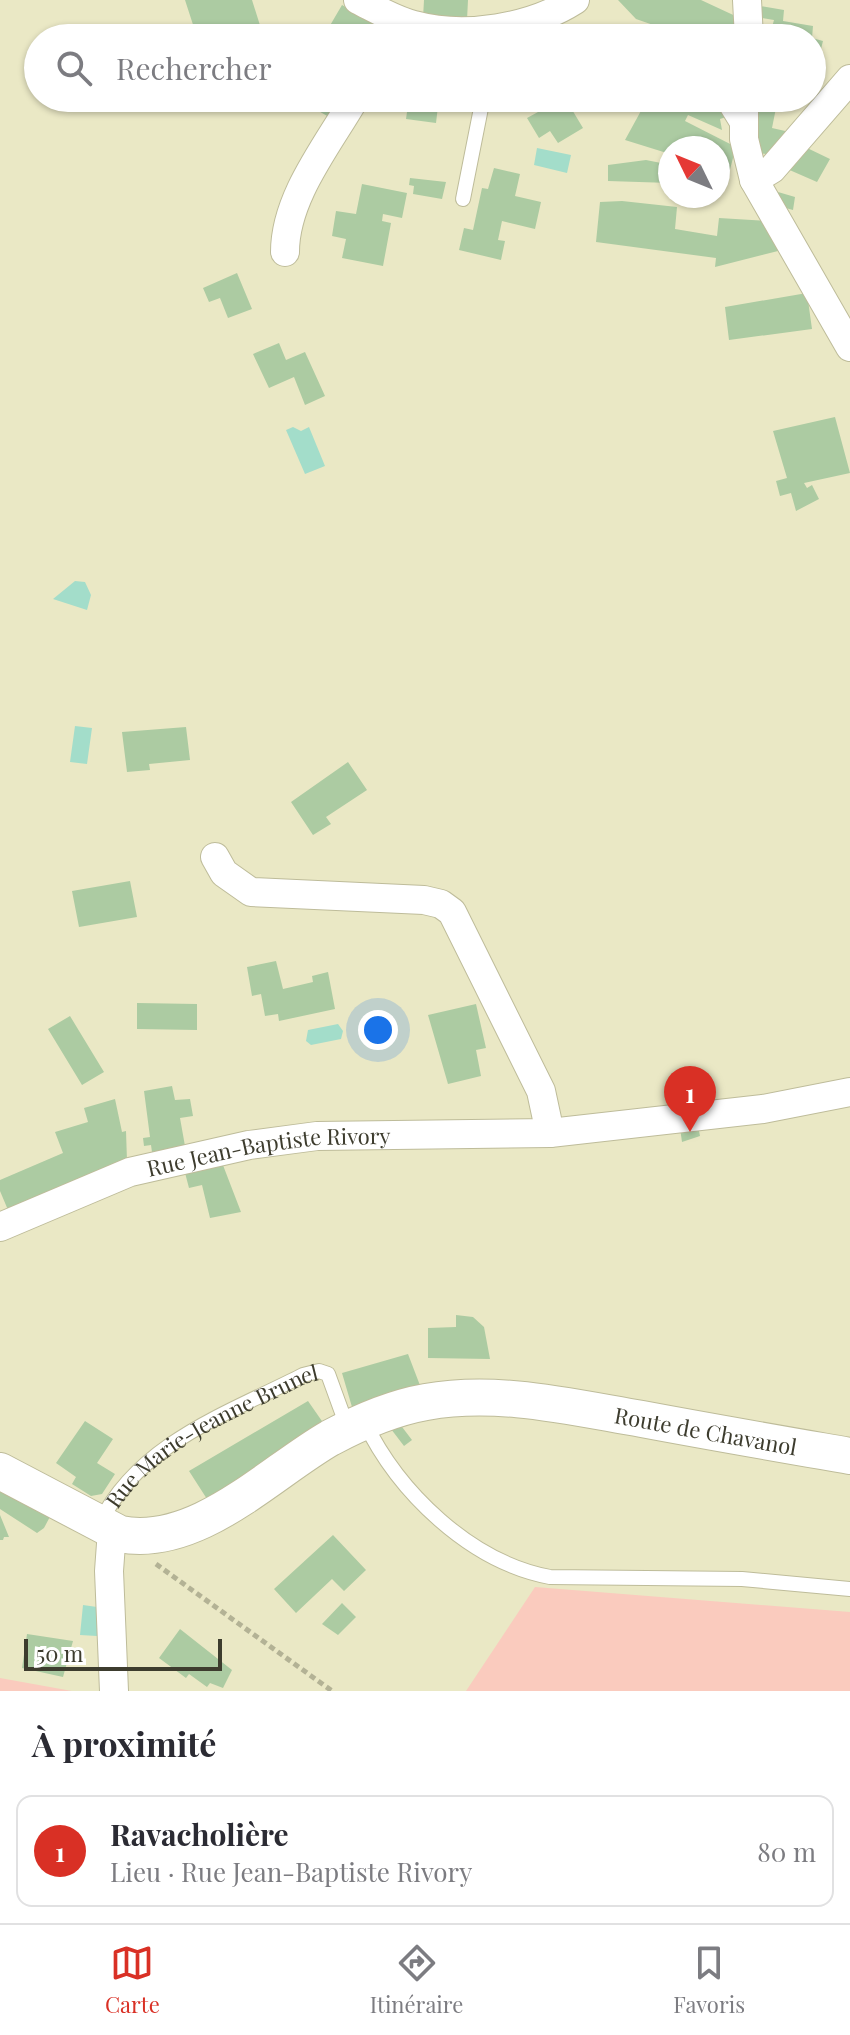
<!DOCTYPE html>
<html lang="fr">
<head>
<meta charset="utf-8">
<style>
  body { margin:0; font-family:"Playfair Display",serif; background:#f2f2f3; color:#2b2b33 }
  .compass { position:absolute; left:658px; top:136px; width:72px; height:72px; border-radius:50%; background:#fff; box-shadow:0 2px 6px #0004; rotate:313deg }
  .scale { position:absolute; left:24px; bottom:20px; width:198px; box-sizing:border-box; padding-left:8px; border:4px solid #3d3c2e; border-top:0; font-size:22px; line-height:28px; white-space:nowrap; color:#3d3c2e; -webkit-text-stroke:6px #fff; paint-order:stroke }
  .you { position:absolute; left:378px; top:1030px; width:28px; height:28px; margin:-20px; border:6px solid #fff; border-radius:50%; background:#1a73e8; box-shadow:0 0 0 12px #1a73e833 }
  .badge { display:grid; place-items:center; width:52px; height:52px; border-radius:50%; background:#d93025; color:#fff; font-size:26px; font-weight:700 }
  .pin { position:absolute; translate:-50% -66px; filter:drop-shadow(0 2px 4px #0008) }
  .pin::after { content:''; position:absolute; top:42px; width:28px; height:24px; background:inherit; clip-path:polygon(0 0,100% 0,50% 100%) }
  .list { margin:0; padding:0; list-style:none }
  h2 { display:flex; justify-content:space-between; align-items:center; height:104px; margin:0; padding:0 32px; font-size:34px }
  h2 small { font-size:26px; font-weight:400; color:#7c7c81 }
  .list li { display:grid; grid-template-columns:52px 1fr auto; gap:24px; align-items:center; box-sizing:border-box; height:112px; margin:0 16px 16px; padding:0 16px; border:2px solid #e1e1e2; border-radius:16px }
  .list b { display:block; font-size:30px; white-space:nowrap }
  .list p { margin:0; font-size:26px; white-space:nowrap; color:#7c7c81 }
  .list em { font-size:26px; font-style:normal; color:#7c7c81 }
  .icon { flex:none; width:44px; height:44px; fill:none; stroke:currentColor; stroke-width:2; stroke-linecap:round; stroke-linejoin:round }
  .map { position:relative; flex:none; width:850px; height:1691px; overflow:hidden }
  .search { position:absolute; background:#fff; box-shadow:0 2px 6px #0004; left:24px; right:24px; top:24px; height:88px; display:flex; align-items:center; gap:20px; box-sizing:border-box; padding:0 28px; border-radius:44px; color:#7c7c81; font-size:30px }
  .sheet { height:232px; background:#fff }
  nav { display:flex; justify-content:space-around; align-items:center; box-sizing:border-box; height:112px; border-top:2px solid #e1e1e2; background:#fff; font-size:22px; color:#7c7c81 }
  nav a { display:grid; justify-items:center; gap:4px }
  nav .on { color:#d93025 }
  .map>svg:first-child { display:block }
  .green { fill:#facbbe }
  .water { fill:#a3ddca }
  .building { fill:#accba2 }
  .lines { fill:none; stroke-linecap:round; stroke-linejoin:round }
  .service-casing { stroke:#bebc9a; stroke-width:16 }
  .minor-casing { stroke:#bebc9a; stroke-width:30 }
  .tertiary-casing { stroke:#bebc9a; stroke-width:38 }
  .path { stroke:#b3b295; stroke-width:5; stroke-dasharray:6 4; stroke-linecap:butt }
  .service { stroke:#fff; stroke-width:14 }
  .minor { stroke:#fff; stroke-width:28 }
  .tertiary { stroke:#fff; stroke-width:36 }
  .labels { text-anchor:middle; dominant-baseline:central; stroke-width:7; stroke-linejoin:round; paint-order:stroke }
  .street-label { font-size:22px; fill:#3d3c2e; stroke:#fff }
</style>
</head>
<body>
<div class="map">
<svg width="850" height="1691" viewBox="0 0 850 1691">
  <rect width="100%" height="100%" fill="#eae8c5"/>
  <path class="green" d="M535 1587 850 1612V1691H466Z
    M0 1678 72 1691H0Z"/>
  <path class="water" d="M537 148 571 155 567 173 534 165Z
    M293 427 301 431 309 427 325 466 305 474 286 430Z
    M75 581 85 582 91 595 87 610 53 599Z
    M75 726 92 728 87 764 70 762Z
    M338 1024 343 1031 341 1039 311 1045 306 1041 308 1030Z
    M83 1605 97 1607V1636L80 1635Z"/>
  <path class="building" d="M185 0H252L264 38H232L228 27 197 37Z
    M424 0H468L467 20 423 18Z
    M618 0H701L744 20 740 38H659L662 28 636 19Z
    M342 5 384 28 383 38H310L315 29 325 34Z
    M760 6 784 10 783 21 813 26 812 38H769L774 20 762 18Z
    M812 38 823 41 813 80H812Z
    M303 98H343L336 121 301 101Z
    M409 98H439L436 123 406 119Z
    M529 98H565L583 128 558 143 550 131 539 138 527 118 538 112Z
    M648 98H689L719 111 723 110 726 117 720 119 722 130 688 115 685 121 736 147 729 173 718 169V148H670V154L625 140Z
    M755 98H778L772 128 794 133 774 155 757 153Z
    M803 146 830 159 817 182 785 168Z
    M646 160 666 164 670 183 608 181V165Z
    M494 168 520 174 515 196 541 202 535 229 502 221 498 240 505 241 501 260 459 250 464 228 473 230 482 188 488 189Z
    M410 178 446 182 442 199 413 194 414 186 409 185Z
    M362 184 407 193 402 218 383 214 382 221 391 223 383 266 342 258 346 239 332 236 336 211 356 214Z
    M778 192 795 197 793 210 782 207Z
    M622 201 677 207 675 229 717 236 719 218 766 221 782 250 715 267 716 258 596 242 600 202Z
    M237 273 252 309 228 318 220 298 209 302 203 288Z
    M807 293 812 329 729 340 725 307Z
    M279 343 286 360 305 352 325 396 305 405 294 377 269 388 253 354Z
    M835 417 850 473 804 483 807 488 812 485 819 499 796 511 791 493 780 496 776 481 787 478 773 431Z
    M186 727 190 760 149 764 150 770 127 772 122 732Z
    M348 762 367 790 326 817 331 824 313 835 291 802Z
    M130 881 137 917 79 927 72 891Z
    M276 961 283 989 313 982 312 976 328 972 335 1009 279 1021 278 1014 265 1016 261 994 252 996 247 967Z
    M137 1003 197 1004V1030L137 1029Z
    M476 1004 486 1048 476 1050 481 1076 448 1084 428 1015Z
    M70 1016 104 1072 82 1085 48 1029Z
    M172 1086 175 1100 190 1099 193 1116 180 1118 185 1146 152 1152 151 1145 144 1146 143 1138 150 1137 144 1091Z
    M115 1099 122 1132 126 1131 127 1161 8 1210 0 1191V1180L63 1153 55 1132 88 1122 84 1108Z
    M698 1126 700 1136 682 1142 680 1128Z
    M221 1160 241 1212 210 1218 202 1185 189 1188 184 1169Z
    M456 1315 473 1317 484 1327 490 1359 428 1358V1328L456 1327Z
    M408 1354 421 1388 352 1407 342 1373Z
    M308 1401 324 1424 207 1499 189 1471Z
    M85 1421 113 1439 97 1463 115 1474 102 1494 91 1496 72 1484 76 1477 56 1463Z
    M399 1423 412 1440 404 1446 391 1429Z
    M0 1481 53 1511 44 1528 37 1533 0 1509Z
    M0 1515 9 1537H4L3 1540H0Z
    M333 1535 366 1570 344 1591 332 1579 296 1613 274 1589Z
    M342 1603 356 1617 338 1635 322 1624Z
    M180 1629 232 1670 223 1688 210 1683 207 1687 189 1674 186 1678 159 1658Z
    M27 1634 73 1641 63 1677 22 1668Z"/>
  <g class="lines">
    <defs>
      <g id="service">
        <path d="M721 98 739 127"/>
        <path d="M463 199 483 98"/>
        <path d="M364 1421C398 1492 470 1562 550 1577L742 1579 850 1589"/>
        <path id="s1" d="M100 1523C139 1443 229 1413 303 1375L319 1371 328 1374 348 1429"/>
      </g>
      <g id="minor">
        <path d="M358 0C376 9 394 20 414 25 465 39 531 28 575 0"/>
        <path d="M747 0 749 38"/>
        <path d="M744 98V139L754 180 850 347"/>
        <path d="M754 180 772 169 850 79"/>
        <path d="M285 252C285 197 328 145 355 98"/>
        <path d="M215 857 224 873 251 892 424 900 441 904 452 912 541 1091 550 1133"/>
        <path id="s2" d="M0 1227 130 1172 249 1145 317 1136 550 1133 763 1109 850 1092"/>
        <path d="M112 1530 109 1571 114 1691"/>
      </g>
      <g id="tertiary">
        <path id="s3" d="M0 1471 120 1534C197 1549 269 1473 330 1438 360 1422 392 1408 426 1402 498 1389 571 1407 642 1419 711 1432 781 1444 850 1456"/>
      </g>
    </defs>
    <use href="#service" class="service-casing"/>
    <use href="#minor" class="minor-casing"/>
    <use href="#tertiary" class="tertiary-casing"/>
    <path class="path" d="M156 1564 332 1691"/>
    <use href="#service" class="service"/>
    <use href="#minor" class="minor"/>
    <use href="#tertiary" class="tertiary"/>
  </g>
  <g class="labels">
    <g class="street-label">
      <text stroke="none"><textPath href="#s2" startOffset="282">Rue Jean-Baptiste Rivory</textPath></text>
      <text stroke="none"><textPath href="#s3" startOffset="758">Route de Chavanol</textPath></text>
      <text stroke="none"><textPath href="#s1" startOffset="146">Rue Marie-Jeanne Brunel</textPath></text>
    </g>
  </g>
</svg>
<svg class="compass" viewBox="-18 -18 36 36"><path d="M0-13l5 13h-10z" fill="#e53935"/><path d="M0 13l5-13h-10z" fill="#7c7c81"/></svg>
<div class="scale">50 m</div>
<div class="you"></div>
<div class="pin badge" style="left:690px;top:1132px">1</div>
<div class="search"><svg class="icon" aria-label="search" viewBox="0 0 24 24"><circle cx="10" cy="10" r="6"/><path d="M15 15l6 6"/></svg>Rechercher</div>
</div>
<section class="sheet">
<h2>À proximité<small></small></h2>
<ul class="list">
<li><span class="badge">1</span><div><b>Ravacholière</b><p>Lieu · Rue Jean-Baptiste Rivory</p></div><em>80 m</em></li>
</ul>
</section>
<nav>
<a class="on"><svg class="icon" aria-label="map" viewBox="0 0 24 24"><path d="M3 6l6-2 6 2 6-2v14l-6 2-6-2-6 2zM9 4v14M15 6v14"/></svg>Carte</a>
<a><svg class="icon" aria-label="directions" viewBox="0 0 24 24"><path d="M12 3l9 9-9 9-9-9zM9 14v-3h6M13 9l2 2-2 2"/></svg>Itinéraire</a>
<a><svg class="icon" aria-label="saved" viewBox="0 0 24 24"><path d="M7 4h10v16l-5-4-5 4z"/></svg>Favoris</a>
</nav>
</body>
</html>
